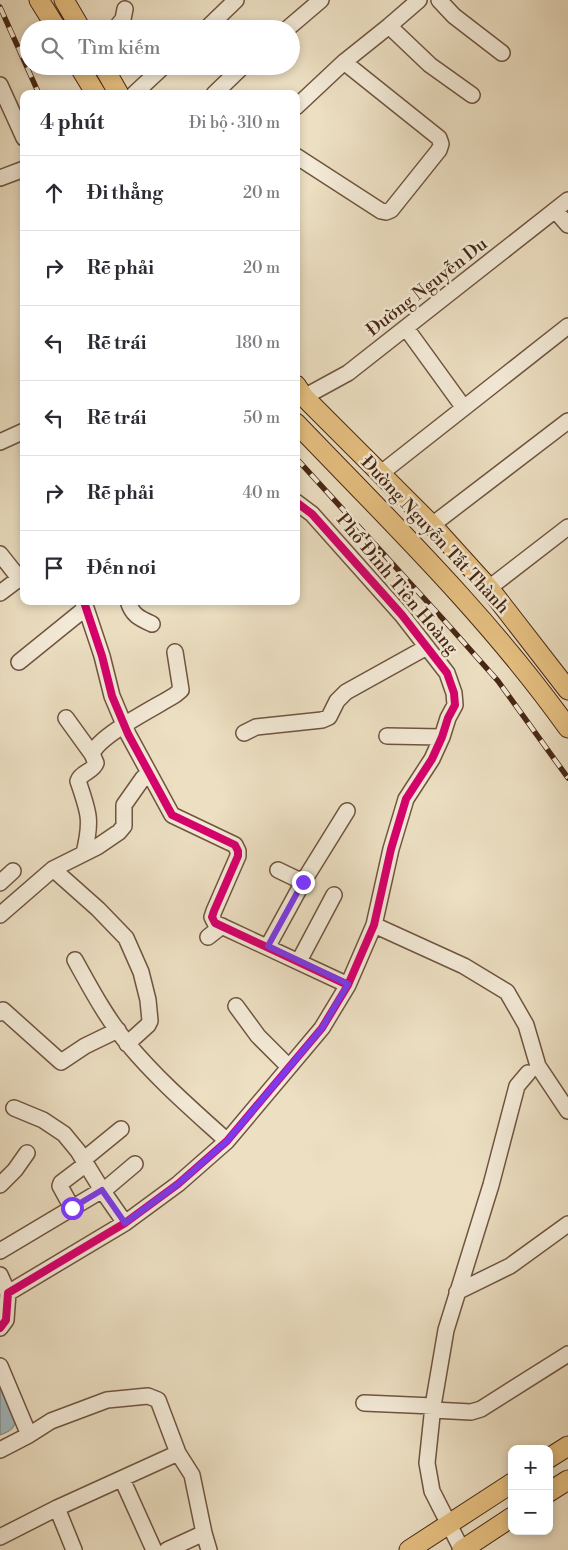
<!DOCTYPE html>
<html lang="vi">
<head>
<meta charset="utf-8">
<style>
  body { margin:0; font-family:"Libre Bodoni",serif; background:#f2f2f3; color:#2b2b33 }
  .controls { position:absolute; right:15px; bottom:15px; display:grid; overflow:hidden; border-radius:10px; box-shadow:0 2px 8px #0003 }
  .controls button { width:45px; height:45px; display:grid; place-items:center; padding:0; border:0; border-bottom:1px solid #e1e1e2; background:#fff; color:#2b2b33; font:25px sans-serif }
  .stop { position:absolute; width:15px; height:15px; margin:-11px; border:4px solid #7c3aed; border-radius:50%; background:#fff }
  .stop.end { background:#7c3aed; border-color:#fff; box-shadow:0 1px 5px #0008 }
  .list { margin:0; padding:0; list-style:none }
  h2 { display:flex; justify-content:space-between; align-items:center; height:65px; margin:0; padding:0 20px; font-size:21px }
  h2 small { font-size:16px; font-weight:400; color:#7c7c81 }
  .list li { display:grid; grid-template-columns:32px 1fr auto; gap:15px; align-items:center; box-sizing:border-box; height:75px; padding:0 20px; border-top:1px solid #e1e1e2 }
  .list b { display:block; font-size:19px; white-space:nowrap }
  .list em { font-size:16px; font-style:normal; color:#7c7c81 }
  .icon { flex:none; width:28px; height:28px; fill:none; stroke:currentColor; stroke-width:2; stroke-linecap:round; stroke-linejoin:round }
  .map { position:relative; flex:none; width:568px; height:1550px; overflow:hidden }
  .search { position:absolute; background:#fff; box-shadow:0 2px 8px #0003; left:20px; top:20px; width:280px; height:55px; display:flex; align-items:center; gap:12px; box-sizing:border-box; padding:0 18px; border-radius:28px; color:#7c7c81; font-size:19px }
  .panel { position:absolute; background:#fff; box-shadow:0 2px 8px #0003; left:20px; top:90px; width:280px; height:515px; border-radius:10px }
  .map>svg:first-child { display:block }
  .water { fill:#a0b9c0; stroke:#7c7e7b }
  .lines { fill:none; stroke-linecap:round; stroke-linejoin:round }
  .minor-casing { stroke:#705440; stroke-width:18 }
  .major-casing { stroke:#472614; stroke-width:21 }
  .minor { stroke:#f3ead7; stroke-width:15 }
  .major { stroke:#e6c081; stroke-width:19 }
  .rail-casing { stroke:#472614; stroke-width:5.5 }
  .rail { stroke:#f3ead7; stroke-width:4; stroke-dasharray:11; stroke-linecap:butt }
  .cycleway-casing { stroke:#f3ead7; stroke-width:11 }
  .cycleway { stroke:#d6006c; stroke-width:8 }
  .route { stroke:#7c3aed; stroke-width:6 }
  .labels { text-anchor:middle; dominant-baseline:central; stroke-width:5; stroke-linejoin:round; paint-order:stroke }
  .street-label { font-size:18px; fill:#472614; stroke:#f3ead7 }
</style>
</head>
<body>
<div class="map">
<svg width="568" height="1550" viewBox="0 0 568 1550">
  <rect width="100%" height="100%" fill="#ecdfc2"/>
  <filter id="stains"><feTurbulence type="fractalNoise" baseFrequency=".004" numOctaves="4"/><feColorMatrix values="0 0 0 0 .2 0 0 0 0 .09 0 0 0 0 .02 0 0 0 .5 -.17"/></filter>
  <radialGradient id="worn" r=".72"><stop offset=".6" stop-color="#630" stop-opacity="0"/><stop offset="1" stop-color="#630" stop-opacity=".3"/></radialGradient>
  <path class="water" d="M0 1384 15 1417C16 1429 10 1431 0 1435Z"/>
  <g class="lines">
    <defs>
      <path id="minor" d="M439 0 454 16 502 53
        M389 26 430 65 472 95
        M115 29 123 19 125 9
        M206 29 236 0
        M287 29 321 0
        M0 85 24 138
        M134 94 164 66
        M214 94 243 66
        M296 107 344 62 389 26 419 0
        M296 156 381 211 386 212 391 210 439 150 441 144 439 138 344 62
        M0 178 24 169
        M555 210 568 225
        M406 328 464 408
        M304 397 348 373 568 200
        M0 442 24 431
        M380 474 568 326
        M432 525 568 421
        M0 554 19 578
        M489 588 568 527
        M0 593 24 575
        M128 601C132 615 139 618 152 624
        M85 605 102 656 112 696 128 734 172 815 235 845 238 851V856L214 911 212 917 215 923 348 985
        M19 662 82 611 86 601
        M66 718 92 754
        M244 733 256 727 322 720 329 717 337 701 346 692 427 647
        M387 736 442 737
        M84 853C92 820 89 813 78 781 81 772 93 772 96 763L92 754C99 735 156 707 175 695L181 690 175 652
        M53 869 98 909 126 938 141 972 148 1000 150 1021 148 1025 127 1044
        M278 870 303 882
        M0 883 13 871
        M0 915 53 869 97 847 119 832 124 826V805L143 778
        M374 925 464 966 507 992 526 1025 538 1066 568 1111
        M208 937 222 926
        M268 946 303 882 347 811
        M75 960C91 989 107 1019 128 1044 158 1080 193 1110 227 1141
        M299 961 334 895
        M236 1006 258 1036 289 1067
        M0 1013 3 1010 61 1062 85 1046 118 1030
        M14 1108 43 1120 64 1134 78 1151 102 1190 125 1223
        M83 1160 121 1129
        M0 1185 15 1170 27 1153
        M72 1208 60 1186 61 1183 86 1164
        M0 1251 109 1186 135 1164
        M0 1275 8 1293
        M457 1292 510 1266 568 1224
        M0 1328 6 1320 8 1293 125 1223 178 1184 227 1141 322 1028 348 985 374 925 391 849 406 799 432 759 442 737 448 718 455 705 454 693 447 673 402 615 312 514 296 502
        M0 1366 29 1435
        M364 1403 433 1406
        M433 1410 471 1412 481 1409 568 1354
        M0 1450 29 1435 51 1421 107 1400 148 1396 158 1400 178 1453 192 1475 204 1533 209 1550
        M122 1479 154 1550
        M57 1508 74 1550
        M0 1537 57 1508 178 1453
        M167 1550 204 1533
        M462 1550 432 1491 427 1463 433 1406 446 1330 491 1185 517 1086 528 1073"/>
      <path id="major" d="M39 0 57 29
        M64 0 81 29
        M79 66 96 94
        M103 66 119 94
        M296 385 304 397 432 525 489 588 568 690
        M296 423C390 521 489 617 568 728
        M549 1458 568 1446
        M549 1492 568 1480
        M409 1550 512 1483
        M462 1550 512 1517"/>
    </defs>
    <use href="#minor" class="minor-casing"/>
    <use href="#major" class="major-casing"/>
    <use href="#minor" class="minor"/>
    <use href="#major" class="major"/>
    <defs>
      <path id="rail" d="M0 7 39 94
        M296 458 442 618 498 681 568 778"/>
    </defs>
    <use href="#rail" class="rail-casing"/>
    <use href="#rail" class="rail"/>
    <defs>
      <path id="cycleway" d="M85 605 102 656 112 696 128 734 172 815 235 845 238 851V856L214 911 212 917 215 923 348 985
        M0 1328 6 1320 8 1293 125 1223 178 1184 227 1141 322 1028 348 985 374 925 391 849 406 799 432 759 442 737 448 718 455 705 454 693 447 673 402 615 312 514 296 502"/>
    </defs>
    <use href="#cycleway" class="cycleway-casing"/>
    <use href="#cycleway" class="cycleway"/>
  </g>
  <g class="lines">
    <path class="route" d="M72 1208 102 1190 125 1223 178 1184 227 1141 322 1028 348 984 268 946 303 882"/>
  </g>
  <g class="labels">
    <g class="street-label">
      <text transform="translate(427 287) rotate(-38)">Đường Nguyễn Du</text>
      <text transform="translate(435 535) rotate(47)">Đường Nguyễn Tất Thành</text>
      <text transform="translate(397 584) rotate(50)">Phố Đinh Tiên Hoàng</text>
    </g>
  </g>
  <rect width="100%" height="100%" filter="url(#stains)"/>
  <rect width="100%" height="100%" fill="url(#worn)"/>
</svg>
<div class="controls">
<button>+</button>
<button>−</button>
</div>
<div class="stop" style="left:72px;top:1208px"></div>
<div class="stop end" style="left:303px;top:882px"></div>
<div class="search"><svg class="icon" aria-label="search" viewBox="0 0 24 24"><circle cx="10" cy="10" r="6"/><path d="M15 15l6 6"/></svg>Tìm kiếm</div>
<section class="panel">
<h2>4 phút<small>Đi bộ · 310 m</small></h2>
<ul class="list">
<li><svg class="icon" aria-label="ahead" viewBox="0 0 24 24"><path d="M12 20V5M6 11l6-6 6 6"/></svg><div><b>Đi thẳng</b></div><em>20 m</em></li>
<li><svg class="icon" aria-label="right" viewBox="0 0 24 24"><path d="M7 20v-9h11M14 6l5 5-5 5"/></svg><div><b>Rẽ phải</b></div><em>20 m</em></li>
<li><svg class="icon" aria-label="left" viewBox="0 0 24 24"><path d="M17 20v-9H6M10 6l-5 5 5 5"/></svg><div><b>Rẽ trái</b></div><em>180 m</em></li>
<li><svg class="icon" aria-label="left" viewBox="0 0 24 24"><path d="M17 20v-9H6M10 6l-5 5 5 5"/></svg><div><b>Rẽ trái</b></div><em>50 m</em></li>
<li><svg class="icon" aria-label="right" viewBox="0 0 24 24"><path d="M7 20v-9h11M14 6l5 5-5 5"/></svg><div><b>Rẽ phải</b></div><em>40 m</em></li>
<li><svg class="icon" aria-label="arrive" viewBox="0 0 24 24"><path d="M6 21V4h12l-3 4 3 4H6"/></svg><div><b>Đến nơi</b></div></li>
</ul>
</section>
</div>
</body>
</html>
